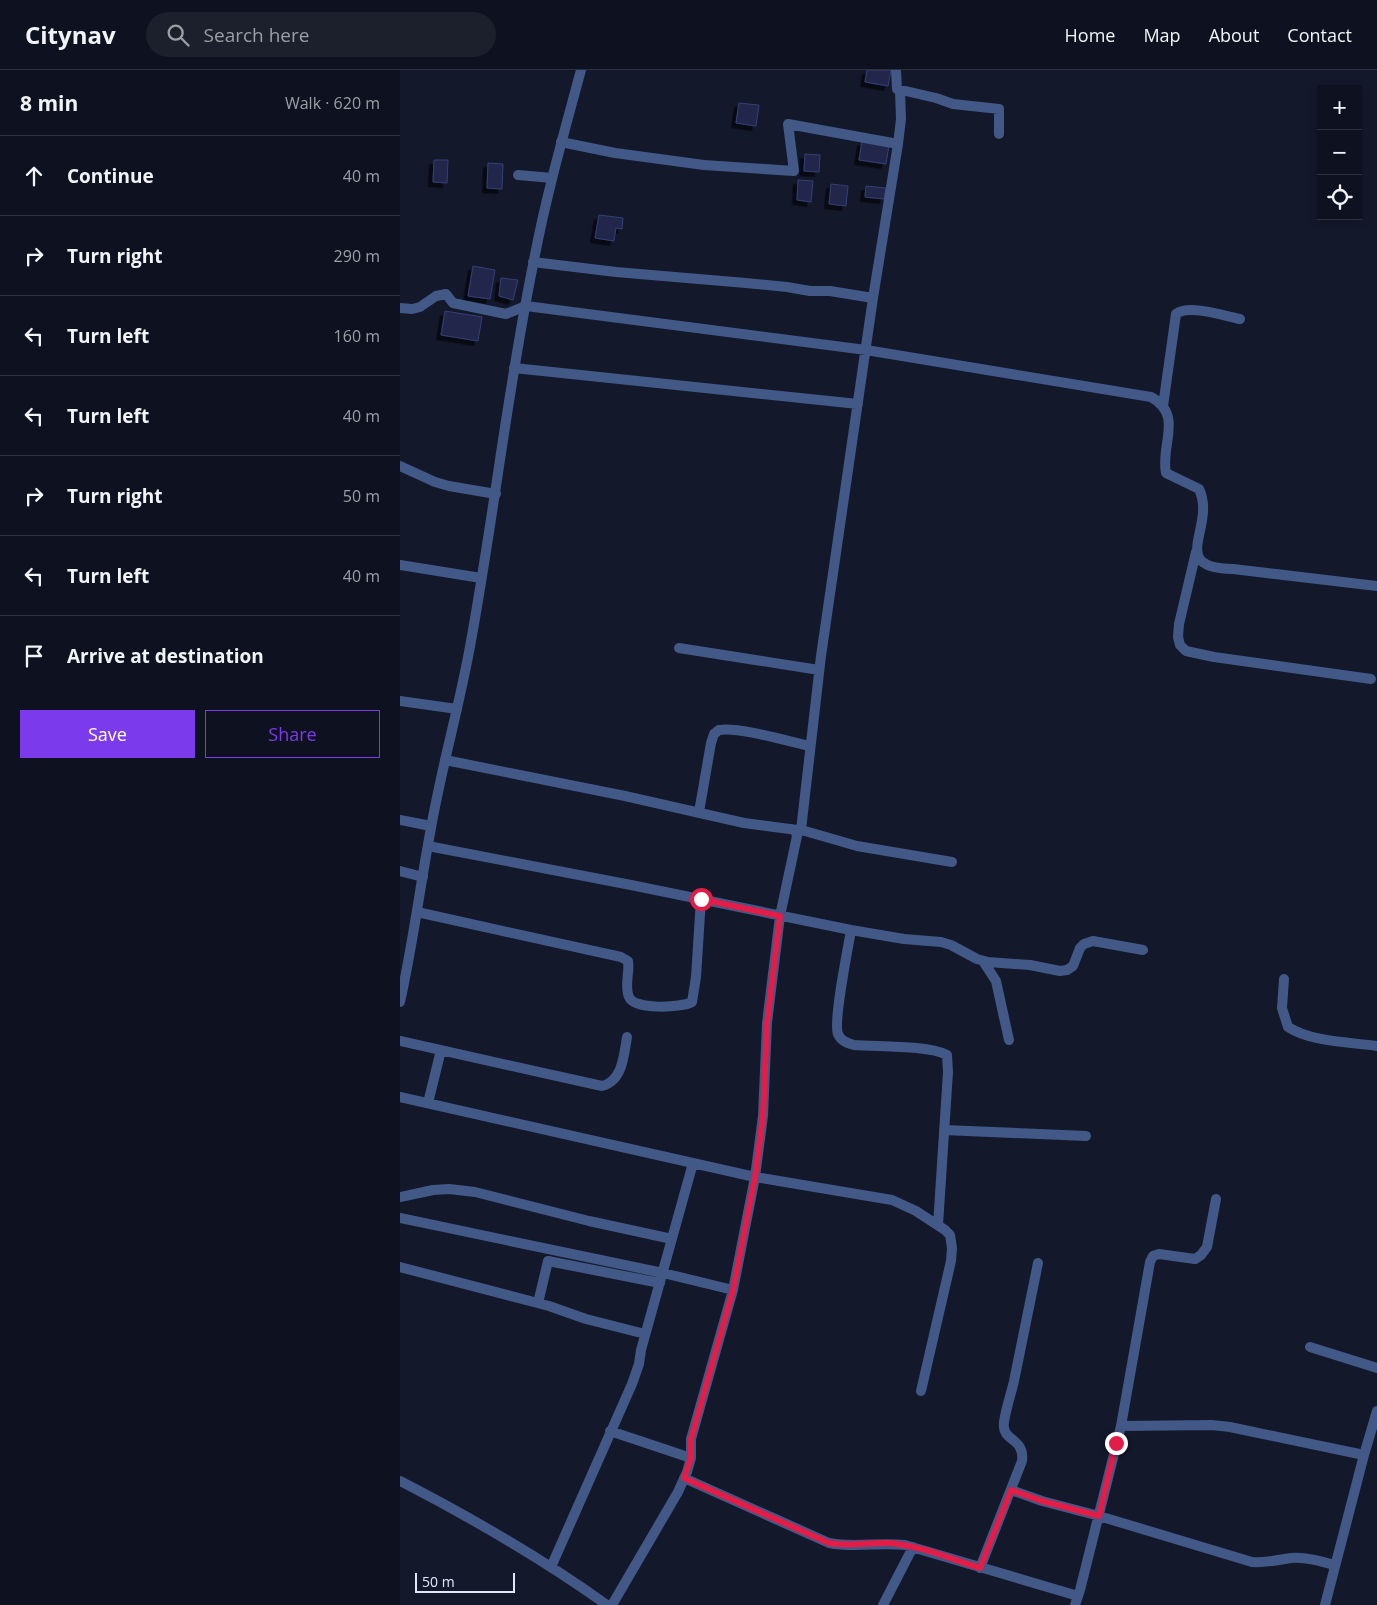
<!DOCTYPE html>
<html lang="en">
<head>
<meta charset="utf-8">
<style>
  body { margin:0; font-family:"Open Sans",sans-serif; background:#1c202d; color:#f1f3f6 }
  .controls { position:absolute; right:15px; top:15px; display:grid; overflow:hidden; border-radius:0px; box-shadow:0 2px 8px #0003 }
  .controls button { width:45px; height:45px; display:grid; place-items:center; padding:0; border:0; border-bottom:1px solid #2e323e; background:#0e1220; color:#f1f3f6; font:25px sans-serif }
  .scale { position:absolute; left:15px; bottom:12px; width:100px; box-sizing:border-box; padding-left:5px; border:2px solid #e0e7fd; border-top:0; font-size:14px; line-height:18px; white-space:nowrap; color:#e0e7fd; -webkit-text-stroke:4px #13182b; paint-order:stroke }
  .stop { position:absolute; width:15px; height:15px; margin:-11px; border:4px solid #e11d48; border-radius:50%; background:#fff }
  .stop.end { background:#e11d48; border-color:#fff; box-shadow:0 1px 5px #0008 }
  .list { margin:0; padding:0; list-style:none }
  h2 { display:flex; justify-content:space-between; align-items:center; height:65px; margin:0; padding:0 20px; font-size:21px }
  h2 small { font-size:16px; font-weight:400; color:#9b9ea5 }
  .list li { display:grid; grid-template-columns:32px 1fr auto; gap:15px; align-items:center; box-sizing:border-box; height:80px; padding:0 20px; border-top:1px solid #2e323e }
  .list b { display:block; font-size:19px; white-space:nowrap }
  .list em { font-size:16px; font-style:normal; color:#9b9ea5 }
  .actions { display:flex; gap:10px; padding:15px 20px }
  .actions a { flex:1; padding:11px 0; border:1px solid #7c3aed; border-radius:0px; text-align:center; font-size:18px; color:#7c3aed }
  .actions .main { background:#7c3aed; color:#fff }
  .icon { flex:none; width:28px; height:28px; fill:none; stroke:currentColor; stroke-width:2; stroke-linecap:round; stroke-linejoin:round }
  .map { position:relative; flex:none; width:977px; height:1535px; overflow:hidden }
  header { display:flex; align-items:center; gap:30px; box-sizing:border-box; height:70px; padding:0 25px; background:#0e1220; border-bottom:1px solid #2e323e }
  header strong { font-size:24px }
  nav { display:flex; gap:28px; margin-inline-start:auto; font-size:18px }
  .search { width:350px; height:45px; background:#1c202d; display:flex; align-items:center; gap:12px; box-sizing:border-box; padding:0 18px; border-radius:28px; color:#9b9ea5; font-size:19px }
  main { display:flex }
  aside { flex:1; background:#0e1220 }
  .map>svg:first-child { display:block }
  .building { fill:#21274b; stroke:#343f76; filter:url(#shadow) }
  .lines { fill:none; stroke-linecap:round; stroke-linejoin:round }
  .minor { stroke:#425887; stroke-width:10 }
  .tertiary { stroke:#425887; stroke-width:10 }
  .route { stroke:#e11d48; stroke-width:6 }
</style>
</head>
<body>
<header>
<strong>Citynav</strong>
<div class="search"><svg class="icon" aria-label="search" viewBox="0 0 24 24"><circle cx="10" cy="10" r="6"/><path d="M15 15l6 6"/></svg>Search here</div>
<nav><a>Home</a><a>Map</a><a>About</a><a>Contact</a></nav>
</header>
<main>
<aside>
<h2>8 min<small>Walk · 620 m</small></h2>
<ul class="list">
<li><svg class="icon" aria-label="ahead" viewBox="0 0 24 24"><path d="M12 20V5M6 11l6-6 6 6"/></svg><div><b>Continue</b></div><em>40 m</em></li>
<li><svg class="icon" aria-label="right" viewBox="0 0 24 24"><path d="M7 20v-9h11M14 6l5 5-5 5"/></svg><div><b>Turn right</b></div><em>290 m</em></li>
<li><svg class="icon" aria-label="left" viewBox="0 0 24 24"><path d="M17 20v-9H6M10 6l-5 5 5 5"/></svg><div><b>Turn left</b></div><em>160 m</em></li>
<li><svg class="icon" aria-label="left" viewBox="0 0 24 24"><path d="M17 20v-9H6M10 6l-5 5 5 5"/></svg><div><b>Turn left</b></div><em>40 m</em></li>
<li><svg class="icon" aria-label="right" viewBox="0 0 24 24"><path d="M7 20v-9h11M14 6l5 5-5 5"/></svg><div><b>Turn right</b></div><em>50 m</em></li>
<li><svg class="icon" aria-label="left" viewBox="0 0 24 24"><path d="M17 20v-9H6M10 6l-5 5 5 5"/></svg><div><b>Turn left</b></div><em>40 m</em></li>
<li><svg class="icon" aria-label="arrive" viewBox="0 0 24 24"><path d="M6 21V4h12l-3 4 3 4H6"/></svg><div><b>Arrive at destination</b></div></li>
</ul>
<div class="actions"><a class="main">Save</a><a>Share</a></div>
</aside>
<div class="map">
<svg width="977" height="1535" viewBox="0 0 977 1535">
  <defs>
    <filter id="shadow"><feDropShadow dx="-4.5" dy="4.5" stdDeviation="0" flood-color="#0009"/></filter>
  </defs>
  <rect width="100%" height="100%" fill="#13182b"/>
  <path class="building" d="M467 0H491L488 16 465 12Z
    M339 33 359 35 356 56 336 53Z
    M462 71 489 75 486 94 459 90Z
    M405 84 420 85 419 102 404 101Z
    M34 90H48L47 113 33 112Z
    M88 93 103 94 102 119 87 118Z
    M398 110 413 111 411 132 397 130Z
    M431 114 448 116 446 136 429 134Z
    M466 116 486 118 484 129 465 127Z
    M199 145 223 148 222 159 216 158 214 171 195 168Z
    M73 196 95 200 90 229 68 226Z
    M101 208 118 210 113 230 99 226Z
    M45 241 82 247 78 271 41 265Z"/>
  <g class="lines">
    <path class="minor" d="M497 19 536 28 553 34 599 39V64
      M161 72 215 83 304 95 394 101 388 54 498 74
      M118 105 152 108
      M133 192 216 202 346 213 387 217 410 221H430L473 228
      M0 238 12 239 20 237 36 226 46 224 53 233 106 244 126 236 466 280 751 327C784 345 760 375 766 403L799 419C817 457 766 498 833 499L977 516
      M114 298 458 334
      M763 336 776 244C789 234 825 246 840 249
      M0 396 35 412 49 416 96 424
      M796 482 779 554 778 567 780 575 786 581 814 587 971 609
      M0 495 81 508
      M279 578 419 600
      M0 631 57 639
      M45 690 225 726 344 753 405 761 457 776 552 792
      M299 742 311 673 314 664 319 660C340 657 387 671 410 676
      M0 750 31 756
      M401 760 421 586 473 228 498 74 501 49 500 21 497 19 496 0
      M28 776 231 815 451 860 504 869 541 872 551 875 577 889 588 892 630 895 660 901 667 900 673 896 680 878 684 874 693 871 743 880
      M0 801 23 807
      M17 842 221 887 228 891C230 902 224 916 229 927 234 940 281 938 292 932L296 907 301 829
      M451 860C448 879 433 951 438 964 441 971 447 973 454 975 478 977 528 975 547 985L548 1002 538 1155
      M583 891 596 911 609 970
      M884 909 882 938 888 957C911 972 949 972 977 976
      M0 971 202 1016C223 1011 224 984 227 967
      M0 1027 355 1107 492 1130 516 1141 545 1160 550 1165 552 1178 551 1191 521 1321
      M28 1033 41 980
      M544 1060 686 1066
      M0 1127 33 1120 49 1119 75 1122 189 1151 272 1169
      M0 1148 263 1203 333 1220
      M0 1197 149 1236 186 1249 245 1264
      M138 1233 148 1191 260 1213
      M910 1277 977 1298
      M721 1356 812 1355 830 1357 964 1385
      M210 1361 291 1388
      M284 1408 429 1473C454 1478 479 1472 505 1475L678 1526
      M0 1411C72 1448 141 1488 207 1535
      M611 1420 642 1431 699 1446 852 1492C865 1493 878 1490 891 1488 906 1487 920 1491 934 1495
      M151 1497 232 1314 239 1294 241 1280 293 1093
      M580 1498 622 1391C625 1367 601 1372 604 1352 606 1338 611 1324 614 1311 622 1271 630 1232 638 1193
      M212 1535 278 1422 287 1402 291 1388V1369L333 1220 355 1107 363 1046 367 953 380 846 397 766 395 760
      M483 1535 513 1477
      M675 1535 680 1520 721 1356 750 1192 753 1186 759 1184 795 1189 801 1185 807 1177 816 1129
      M925 1535 964 1385 977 1341"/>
    <path class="tertiary" d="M0 932C13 874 20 816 31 758 42 695 60 634 71 571 94 445 108 316 134 190 146 126 164 63 181 0"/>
  </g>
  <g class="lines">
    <path class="route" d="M301 829 380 846 367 953 363 1046 355 1107 333 1220 291 1369V1388L284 1408 429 1473C450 1477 469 1472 490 1473 521 1476 551 1489 580 1498L611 1420 642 1431 699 1446 716 1373"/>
  </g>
</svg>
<div class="controls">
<button>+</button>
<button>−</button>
<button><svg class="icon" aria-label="locate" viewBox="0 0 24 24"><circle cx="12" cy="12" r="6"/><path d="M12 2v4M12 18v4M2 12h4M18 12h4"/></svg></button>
</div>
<div class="scale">50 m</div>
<div class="stop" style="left:301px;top:829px"></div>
<div class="stop end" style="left:716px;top:1373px"></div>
</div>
</main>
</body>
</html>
